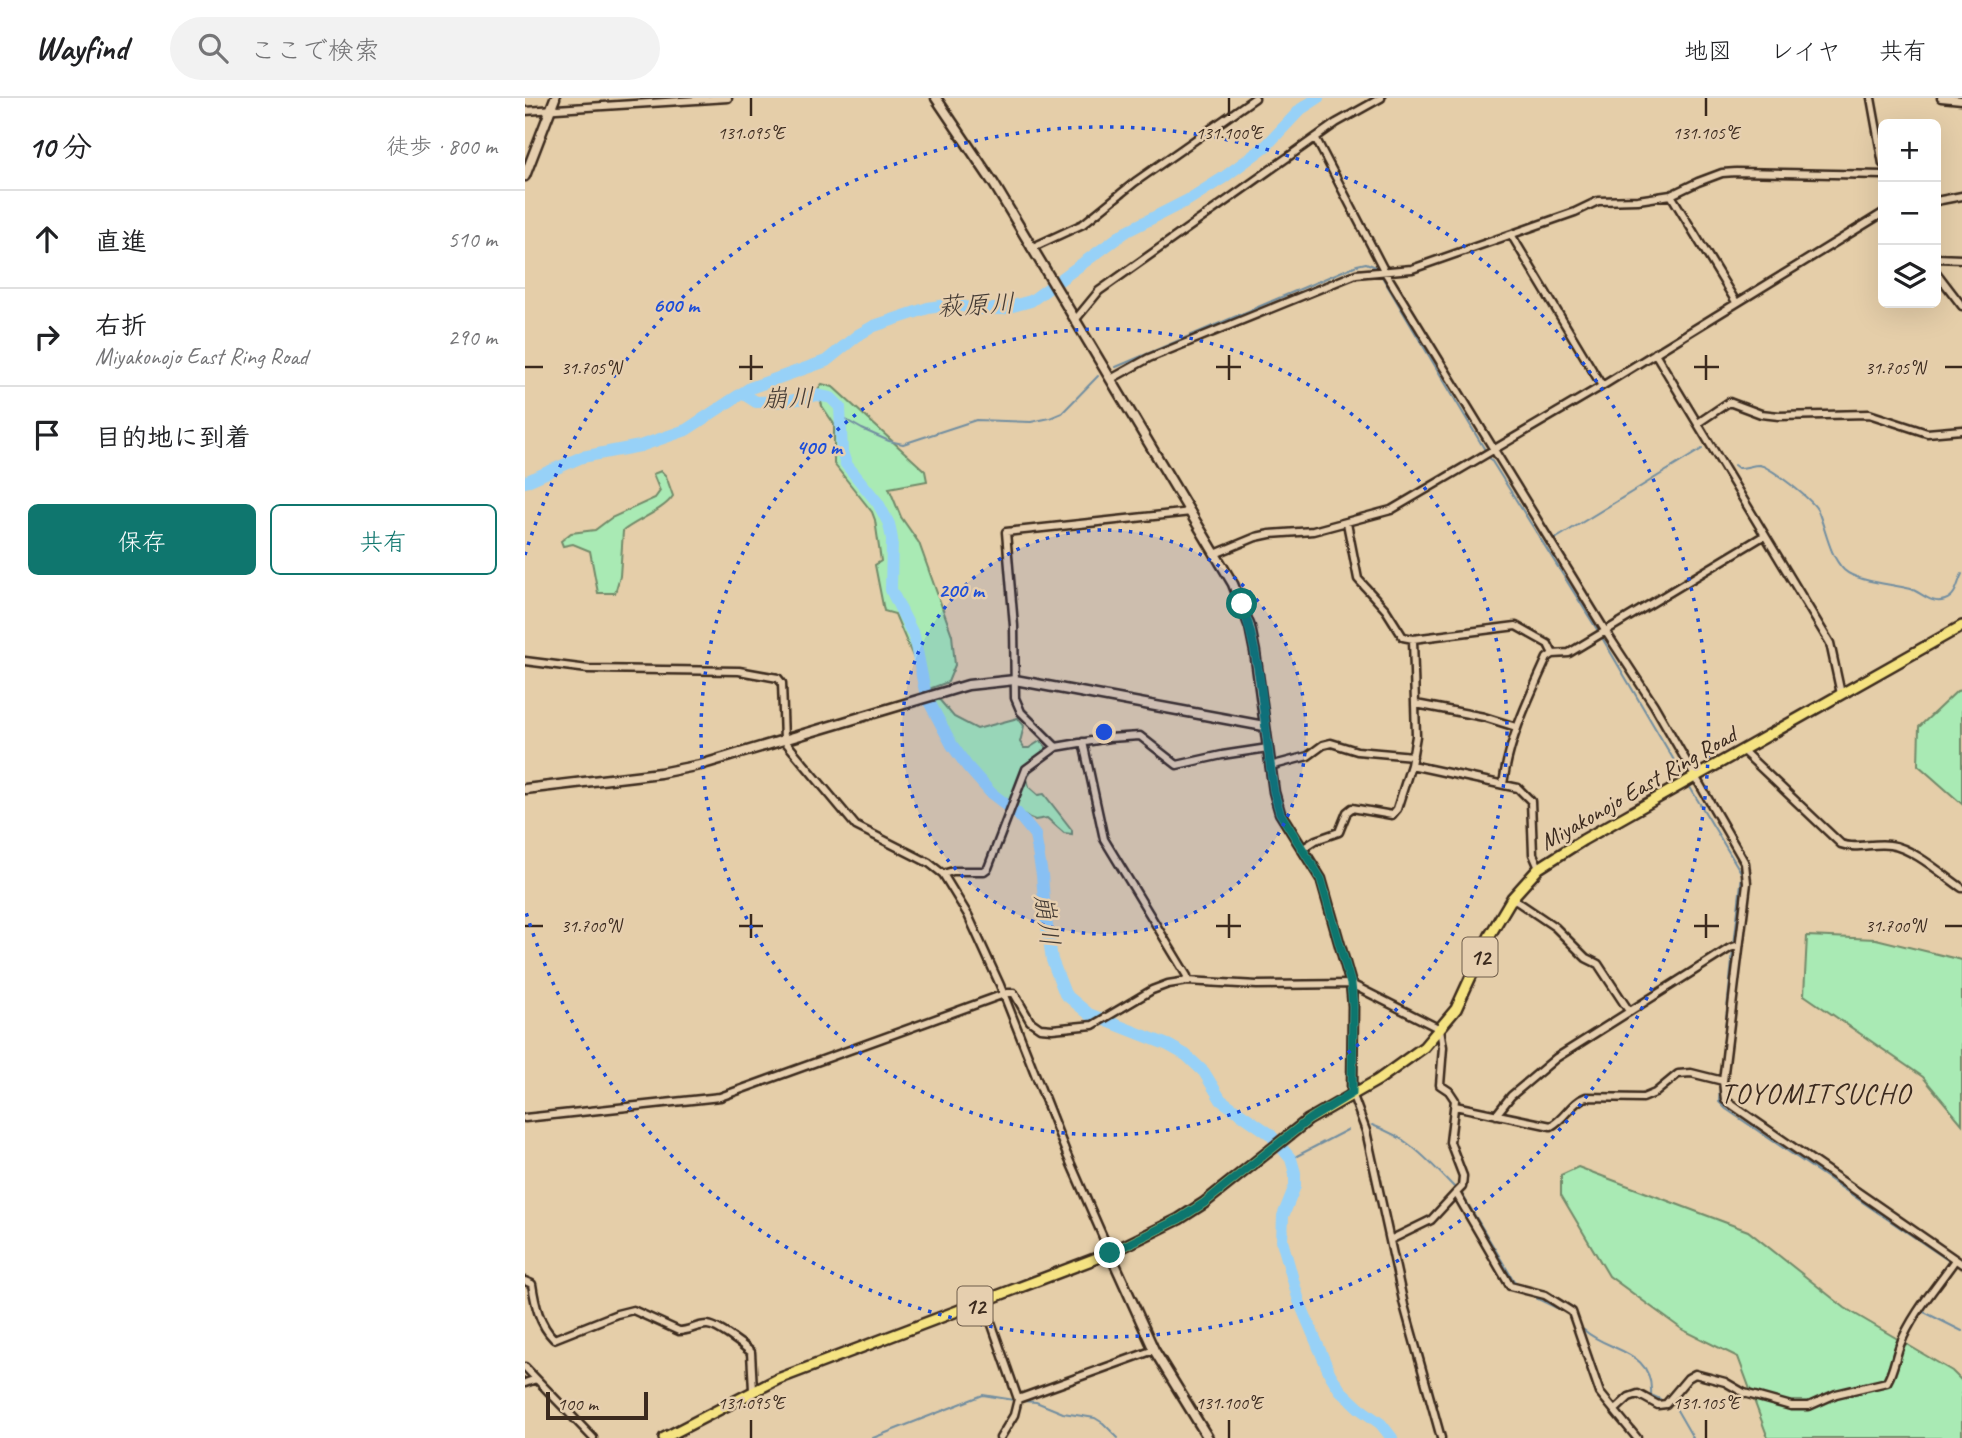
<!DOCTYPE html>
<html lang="ja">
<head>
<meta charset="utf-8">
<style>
  body { margin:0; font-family:Caveat,"Klee One",sans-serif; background:#f2f2f2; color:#202124 }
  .controls { position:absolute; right:21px; top:21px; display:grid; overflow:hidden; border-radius:10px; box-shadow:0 7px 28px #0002 }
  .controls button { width:63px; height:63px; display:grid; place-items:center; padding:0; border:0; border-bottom:2px solid #e0e0e0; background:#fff; color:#202124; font:35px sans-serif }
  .scale { position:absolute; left:21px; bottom:18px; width:102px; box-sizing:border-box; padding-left:7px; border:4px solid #3b2a1e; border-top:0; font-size:19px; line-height:24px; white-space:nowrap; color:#3b2a1e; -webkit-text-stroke:5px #e6cfaf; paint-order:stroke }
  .stop { position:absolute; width:21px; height:21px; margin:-16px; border:5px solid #0f766e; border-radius:50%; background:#fff }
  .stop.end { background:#0f766e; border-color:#fff; box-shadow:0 2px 7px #0008 }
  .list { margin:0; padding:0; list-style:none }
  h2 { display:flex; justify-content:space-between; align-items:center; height:91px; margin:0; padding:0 28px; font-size:30px }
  h2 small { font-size:23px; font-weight:400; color:#757577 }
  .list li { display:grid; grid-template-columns:46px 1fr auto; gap:21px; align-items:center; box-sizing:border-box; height:98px; padding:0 28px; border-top:2px solid #e0e0e0 }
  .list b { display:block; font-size:26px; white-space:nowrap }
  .list p { margin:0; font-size:23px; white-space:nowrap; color:#757577 }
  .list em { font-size:23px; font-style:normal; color:#757577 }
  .actions { display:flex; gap:14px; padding:21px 28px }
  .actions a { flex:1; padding:16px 0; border:2px solid #0f766e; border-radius:10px; text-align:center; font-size:24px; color:#0f766e }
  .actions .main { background:#0f766e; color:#fff }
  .icon { flex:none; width:38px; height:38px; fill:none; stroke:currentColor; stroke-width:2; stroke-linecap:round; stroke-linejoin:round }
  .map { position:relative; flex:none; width:1437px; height:1340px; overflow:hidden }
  header { display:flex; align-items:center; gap:42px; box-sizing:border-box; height:98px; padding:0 35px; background:#fff; border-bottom:2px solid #e0e0e0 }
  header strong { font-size:33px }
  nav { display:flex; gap:38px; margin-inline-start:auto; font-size:24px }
  .search { width:490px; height:63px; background:#f2f2f2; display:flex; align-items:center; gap:18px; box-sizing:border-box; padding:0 24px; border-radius:38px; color:#757577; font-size:26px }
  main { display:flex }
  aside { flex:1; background:#fff }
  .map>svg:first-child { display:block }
  .green { fill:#a9eab4; stroke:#728a69; stroke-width:2 }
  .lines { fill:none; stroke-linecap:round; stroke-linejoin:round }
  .stream { stroke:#728ea0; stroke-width:2 }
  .river { stroke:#97d1f7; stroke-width:12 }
  .street-casing { stroke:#3b2a1e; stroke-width:11 }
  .secondary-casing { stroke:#3b2a1e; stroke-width:13 }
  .primary-casing { stroke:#3b2a1e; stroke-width:14 }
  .street { stroke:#e6cfaf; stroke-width:6 }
  .secondary { stroke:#e6cfaf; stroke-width:8 }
  .primary { stroke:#f5e382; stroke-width:9 }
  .route { stroke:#0f766e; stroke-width:9 }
  .ticks { fill:none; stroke:#3b2a1e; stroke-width:2.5 }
  .ring { fill:none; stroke:#1d4ed8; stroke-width:3.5; stroke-dasharray:3.5 7 }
  .labels { text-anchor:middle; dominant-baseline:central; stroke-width:5; stroke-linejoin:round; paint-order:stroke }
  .shield { fill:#e6cfaf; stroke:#6e5c4a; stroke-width:2 }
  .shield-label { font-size:23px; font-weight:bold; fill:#3b2a1e }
  .street-label { font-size:24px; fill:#3b2a1e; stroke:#e6cfaf }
  .water-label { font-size:26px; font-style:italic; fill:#443b34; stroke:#e6cfaf }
  .quarter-label { font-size:28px; letter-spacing:2px; fill:#3b2a1e; stroke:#e6cfaf }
  .ticks-label { font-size:18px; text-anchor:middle; fill:#3b2a1e; stroke:#e6cfaf; stroke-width:5; stroke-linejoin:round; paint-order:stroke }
  .centre { fill:#1d4ed8; stroke:#e6cfaf; stroke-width:3.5 }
  .ring-label { font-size:21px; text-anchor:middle; font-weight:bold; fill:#1d4ed8; stroke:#e6cfaf; stroke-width:5; stroke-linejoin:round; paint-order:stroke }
</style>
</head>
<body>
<header>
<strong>Wayfind</strong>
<div class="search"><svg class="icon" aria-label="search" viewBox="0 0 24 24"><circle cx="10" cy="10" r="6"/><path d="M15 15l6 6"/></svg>ここで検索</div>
<nav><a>地図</a><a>レイヤ</a><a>共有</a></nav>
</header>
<main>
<aside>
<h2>10 分<small>徒歩 · 800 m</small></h2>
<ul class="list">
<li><svg class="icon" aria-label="ahead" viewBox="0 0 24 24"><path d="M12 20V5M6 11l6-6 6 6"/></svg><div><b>直進</b></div><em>510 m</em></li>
<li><svg class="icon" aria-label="right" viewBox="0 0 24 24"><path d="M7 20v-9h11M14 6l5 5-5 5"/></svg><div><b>右折</b><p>Miyakonojo East Ring Road</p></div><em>290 m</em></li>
<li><svg class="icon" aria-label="arrive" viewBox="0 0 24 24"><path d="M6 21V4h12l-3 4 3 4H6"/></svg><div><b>目的地に到着</b></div></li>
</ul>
<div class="actions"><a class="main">保存</a><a>共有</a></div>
</aside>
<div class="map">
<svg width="1437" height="1340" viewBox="0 0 1437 1340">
  <rect width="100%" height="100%" fill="#e5cea9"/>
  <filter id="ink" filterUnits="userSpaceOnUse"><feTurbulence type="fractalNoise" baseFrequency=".0143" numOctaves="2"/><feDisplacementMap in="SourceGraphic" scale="14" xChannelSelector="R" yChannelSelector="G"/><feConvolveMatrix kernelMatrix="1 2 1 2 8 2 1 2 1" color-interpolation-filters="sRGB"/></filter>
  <g filter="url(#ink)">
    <path class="green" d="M297 286 308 289 400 373 402 383 364 390 376 419 394 445 427 537 430 567 423 584 396 594 389 561 370 516 359 513 350 467 356 463 350 422 347 414 309 366V326L297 308 293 291Z
      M136 373 141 378 148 398C139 412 112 422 98 433L95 478 90 495H73L65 453 48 446 38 448 36 443 46 435 70 432 86 420 130 400 135 393 128 376Z
      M1437 592V706L1393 667 1394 629 1432 593Z
      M413 600 429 619 452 631 493 620 499 628 495 644 499 650H504L515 643 524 652 509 667 502 680 504 689 513 697 519 696 547 732V736L539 735 522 720 510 722 505 720C492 711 477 702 465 691 440 667 417 635 401 604Z
      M1282 838 1351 841 1437 862V1026L1398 979 1279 897Z
      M1053 1069 1223 1133 1320 1210 1427 1273 1437 1283V1340H1243L1213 1259 1158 1232 1084 1178 1036 1097V1077Z"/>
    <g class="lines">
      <path class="stream" d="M856 177 960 352
        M591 269 832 167 841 165 851 169 853 172
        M316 319 337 331 364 343 378 346 451 322 506 324 525 320 537 315 573 278
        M963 357 1073 533
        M1209 367 1213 370C1220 370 1228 367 1234 367 1244 368 1288 402 1293 413 1301 432 1304 457 1319 472 1332 484 1367 486 1386 491 1397 495 1407 507 1420 502 1432 498 1432 485 1437 476
        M1030 441 1177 351
        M1076 538 1160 681
        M1163 686 1217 776 1209 847
        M1195 979 1208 853
        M1195 985 1194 1004 1201 1011 1424 1163 1391 1210
        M847 1027C884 1040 902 1061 929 1089
        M766 1061 822 1032
        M937 1096 992 1188
        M1011 1200 1040 1214
        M1399 1214 1437 1233
        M1059 1232C1083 1254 1129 1251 1126 1297L1135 1301
        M497 1303 511 1304 538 1315 570 1320 578 1325 593 1340
        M1149 1307 1168 1340
        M348 1340 458 1297 489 1302"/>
      <path class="river" d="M217 295 231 304 264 303 292 297 306 300 315 309 317 354 321 366 353 405 364 426 367 441 366 492 389 538 401 598 427 647 442 668 466 695 492 715 510 737 517 777 520 814 527 862 540 896 564 916 643 947 661 957 679 974 696 1002 745 1036 766 1061 770 1075V1088L758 1118 757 1143 774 1203 805 1276 815 1292 834 1310 856 1326 867 1340
        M0 384 57 359 115 348 161 332 225 290 301 263 333 237 349 228 403 210 428 206 449 211H477L506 203 602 133 663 102 698 80 741 48 776 11 793 0"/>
      <defs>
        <path id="street" d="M1346 0 1358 66
          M1416 0 1437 2
          M0 13 203 0
          M791 41 860 174 1081 534 1129 607 1220 765 1222 785 1198 983 1200 1002 1437 1166
          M1146 97 1211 204
          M1411 103 1437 98
          M987 138 1077 288
          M506 150 558 126 610 84 730 0
          M1411 160 1437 161
          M1411 174 1437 208
          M551 221 574 193 811 25 856 0
          M1130 255 1305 545 1316 596
          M586 281 624 260 831 176 887 171 1050 114 1073 103 1113 102 1146 97 1173 84 1197 75 1211 74 1358 77
          M1173 325 1204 304 1236 316 1254 318 1344 316 1402 335 1437 332
          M666 414 481 434 489 528 490 600 496 614 531 649 584 640 615 638 652 667 697 657 743 650
          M822 425 833 481 861 512 878 539 888 541 991 528 1023 546 1028 556
          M690 456 731 439 745 436 788 433 866 412 1077 288 1358 115
          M0 563 63 571 214 573 253 580 257 585 259 642 331 728 404 765 418 776 443 817 475 887 542 1057 585 1155
          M891 606 959 619 991 629
          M558 644 579 741 662 878V883
          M1217 652 1316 746C1332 752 1348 744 1365 747 1388 750 1418 777 1437 790
          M886 667 993 690 1006 703 1008 756 1014 770
          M745 668 783 658 798 647 806 645 832 653 888 658
          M978 686C984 641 1003 602 1022 560L1028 556 1044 555 1240 437
          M777 751 791 742 814 734 822 714 827 710 867 717 872 711 886 667 891 638 888 541
          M418 776 428 773H459L463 770 501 671 531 649
          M987 800 1030 829 1061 860 1073 866 1104 913
          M827 995 841 1033 879 1207 916 1340
          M930 1008 1026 1028C1040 1021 1046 1004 1061 999L1118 1000 1130 995 1153 976 1166 975 1198 983
          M971 1017 986 998 1031 960 1205 850 1214 847
          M0 1020 195 999 482 895H489L505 923 515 930 527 931 568 927 627 892 643 886 662 883 732 887 826 886 915 931 918 949 915 987 924 993 930 1002 925 1044 938 1078 937 1089 931 1095 985 1188 1020 1197 1047 1214 1075 1295 1112 1340
          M865 1142 906 1122 931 1095
          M0 1183 7 1186C10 1206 14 1226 29 1241L92 1216 108 1212 154 1233C164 1233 172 1227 182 1227 192 1227 218 1247 226 1254L228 1292
          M459 1204 493 1301 489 1317 475 1340
          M0 1269 68 1340
          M0 1285 11 1281
          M493 1301 629 1252
          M1090 1312 1104 1299 1113 1296 1133 1307 1141 1306 1163 1280 1170 1276 1200 1284 1219 1295 1266 1308H1284L1311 1296 1362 1284C1369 1272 1370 1260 1375 1247 1387 1216 1412 1188 1430 1162"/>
        <path id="secondary" d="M411 0 469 86 708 486 725 529 730 554 749 694 755 715 796 781 826 886 828 908 827 995
          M0 78 30 0
          M0 691 135 675 175 667 443 587 490 582 739 628
          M585 1155 629 1252 683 1340"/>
        <path id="primary" d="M139 1340 253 1281 585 1155 654 1121 679 1105 783 1022 853 982 899 949 931 911 965 837 987 800 1014 770 1058 742 1437 528"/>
      </defs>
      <use href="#street" class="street-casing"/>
      <use href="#secondary" class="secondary-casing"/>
      <use href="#primary" class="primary-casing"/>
      <use href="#street" class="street"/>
      <use href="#secondary" class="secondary"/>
      <use href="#primary" class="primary"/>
    </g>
  </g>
  <g class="lines" filter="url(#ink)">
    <path class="route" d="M585 1155 654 1121 679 1105 783 1022 827 995 828 908 826 886 796 781 755 715 749 694C739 632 738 565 717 506"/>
  </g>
  <path class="ticks" d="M226 0V18M704 0V18M1181 0V18M226 257V282M704 257V282M1181 257V282M0 269H18M214 269H238M691 269H716M1169 269H1194M1420 269H1437M226 816V840M704 816V840M1181 816V840M0 828H18M214 828H238M691 828H716M1169 828H1194M1420 828H1437M226 1322V1340M704 1322V1340M1181 1322V1340"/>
  <circle cx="579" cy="634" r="202" fill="#1d4ed8" fill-opacity=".12"/>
  <g class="ring">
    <circle cx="579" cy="634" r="202"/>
    <circle cx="579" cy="634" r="403"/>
    <path d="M0 457A605 605 0 1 1 0 811"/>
  </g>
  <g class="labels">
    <g class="shield">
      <rect x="937.5" y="839.5" width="35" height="39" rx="5"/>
      <rect x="432.5" y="1188.5" width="35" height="39" rx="5"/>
    </g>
    <g class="shield-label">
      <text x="955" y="859">12</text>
      <text x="450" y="1208">12</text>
    </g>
    <g class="street-label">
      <text transform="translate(1113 690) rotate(-30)">Miyakonojo East Ring Road</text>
    </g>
    <g class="water-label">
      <text transform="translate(451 207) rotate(-3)">萩原川</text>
      <text transform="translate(263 300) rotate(-1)">崩川</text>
      <text transform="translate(522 822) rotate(82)">崩川</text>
    </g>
    <g class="quarter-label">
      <text x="1291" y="995">TOYOMITSUCHO</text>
    </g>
  </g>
  <g class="ticks-label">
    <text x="226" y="41">131.095°E</text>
    <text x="704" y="41">131.100°E</text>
    <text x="1181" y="41">131.105°E</text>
    <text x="66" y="276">31.705°N</text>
    <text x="1370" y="276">31.705°N</text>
    <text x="66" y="834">31.700°N</text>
    <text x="1370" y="834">31.700°N</text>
    <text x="226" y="1311">131.095°E</text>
    <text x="704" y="1311">131.100°E</text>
    <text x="1181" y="1311">131.105°E</text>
  </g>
  <circle cx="579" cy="634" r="10" class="centre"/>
  <g class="ring-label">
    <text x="151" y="214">600 m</text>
    <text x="294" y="356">400 m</text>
    <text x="436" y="499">200 m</text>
  </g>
</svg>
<div class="controls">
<button>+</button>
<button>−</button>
<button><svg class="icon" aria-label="layers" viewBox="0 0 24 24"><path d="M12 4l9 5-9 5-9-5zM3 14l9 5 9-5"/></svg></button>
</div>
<div class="scale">100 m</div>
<div class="stop" style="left:717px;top:506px"></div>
<div class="stop end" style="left:585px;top:1155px"></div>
</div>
</main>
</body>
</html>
